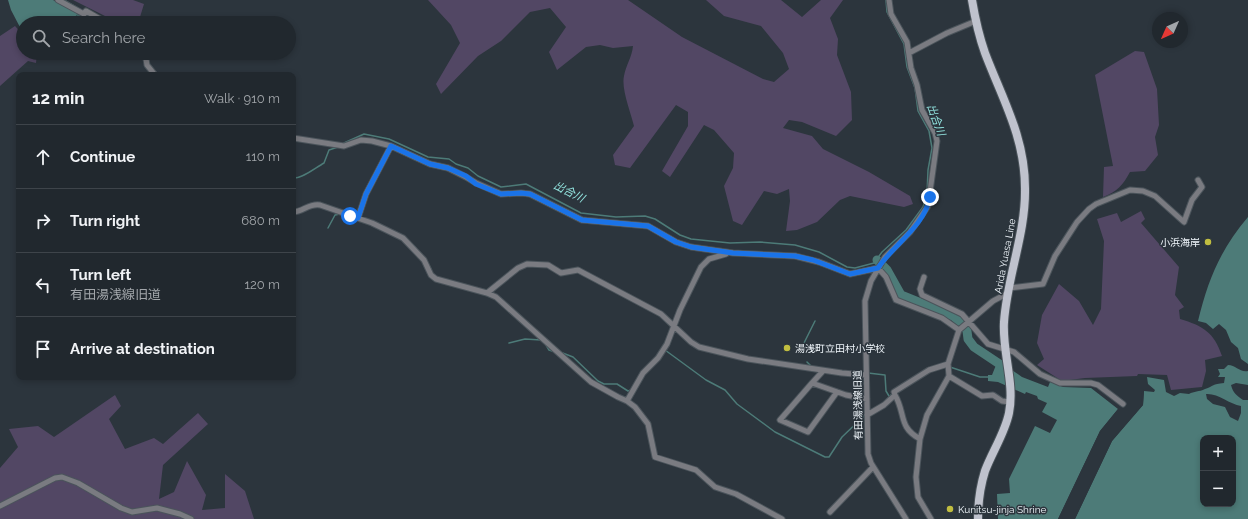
<!DOCTYPE html>
<html lang="en">
<head>
<meta charset="utf-8">
<style>
  body { margin:0; font-family:Raleway,"Noto Sans JP",sans-serif; background:#293036; color:#f1f3f6 }
  .controls { position:absolute; right:12px; bottom:12px; display:grid; overflow:hidden; border-radius:8px; box-shadow:0 2px 6px #0003 }
  .controls button { width:36px; height:36px; display:grid; place-items:center; padding:0; border:0; border-bottom:1px solid #3e444a; background:#21282e; color:#f1f3f6; font:20px sans-serif }
  .compass { position:absolute; left:1152px; top:12px; width:36px; height:36px; border-radius:50%; background:#21282e; box-shadow:0 2px 6px #0003; rotate:225deg }
  .stop { position:absolute; width:12px; height:12px; margin:-9px; border:3px solid #1a73e8; border-radius:50%; background:#fff }
  .stop.end { background:#1a73e8; border-color:#fff; box-shadow:0 1px 4px #0008 }
  .list { margin:0; padding:0; list-style:none }
  h2 { display:flex; justify-content:space-between; align-items:center; height:52px; margin:0; padding:0 16px; font-size:17px }
  h2 small { font-size:13px; font-weight:400; color:#a2a6aa }
  .list li { display:grid; grid-template-columns:26px 1fr auto; gap:12px; align-items:center; box-sizing:border-box; height:64px; padding:0 16px; border-top:1px solid #3e444a }
  .list b { display:block; font-size:15px; white-space:nowrap }
  .list p { margin:0; font-size:13px; white-space:nowrap; color:#a2a6aa }
  .list em { font-size:13px; font-style:normal; color:#a2a6aa }
  .icon { flex:none; width:22px; height:22px; fill:none; stroke:currentColor; stroke-width:2; stroke-linecap:round; stroke-linejoin:round }
  .map { position:relative; flex:none; width:1248px; height:519px; overflow:hidden }
  .search { position:absolute; background:#21282e; box-shadow:0 2px 6px #0003; left:16px; top:16px; width:280px; height:44px; display:flex; align-items:center; gap:10px; box-sizing:border-box; padding:0 14px; border-radius:22px; color:#a2a6aa; font-size:15px }
  .panel { position:absolute; background:#21282e; box-shadow:0 2px 6px #0003; left:16px; top:72px; width:280px; height:308px; border-radius:8px }
  .map>svg:first-child { display:block }
  .green { fill:#524764 }
  .water { fill:#4d7b78; fill-rule:evenodd }
  .pier { fill:#2c353d }
  .lines { fill:none; stroke-linecap:round; stroke-linejoin:round }
  .stream { stroke:#4d7b78; stroke-width:1.5 }
  .river { stroke:#4d7b78; stroke-width:9 }
  .street-casing { stroke:#4b545b; stroke-width:7 }
  .primary-casing { stroke:#4b545b; stroke-width:10 }
  .street { stroke:#7a7b81; stroke-width:5 }
  .primary { stroke:#bfc2cd; stroke-width:8 }
  .route { stroke:#1a73e8; stroke-width:5 }
  .poi-dot { fill:#c1be40; stroke:#2c353d; stroke-width:1.5 }
  .labels { text-anchor:middle; dominant-baseline:central; stroke-width:3; stroke-linejoin:round; paint-order:stroke }
  .poi-label { font-size:10px; fill:#eff5fa; stroke:#2c353d; text-anchor:start }
  .street-label { font-size:10px; fill:#eff5fa; stroke:#2c353d }
  .water-label { font-size:11px; font-style:italic; fill:#93e5e0; stroke:#2c353d }
</style>
</head>
<body>
<div class="map">
<svg width="1248" height="519" viewBox="0 0 1248 519">
  <rect width="100%" height="100%" fill="#2c353d"/>
  <path class="green" d="M73 0H133L144 4 140 17 133 23 105 16Z
    M428 0H628L682 37 763 79 774 82 789 69 783 53 761 26 724 16 706 0H781L802 17 821 0H843L830 18 838 39 837 55 851 92 852 120 836 136 802 122 789 120 783 128 812 136 823 149 869 172 910 196 913 204 904 207 850 196 840 200 817 222 797 230 786 231 790 201 789 189 777 194 764 191 742 225 733 221 724 186 733 168 734 153 714 130 704 125 670 177 662 171 688 126V112L676 105 630 168 615 165 613 155 634 126C631 113 621 89 624 76 626 65 632 57 633 46L613 48 600 45 586 47 557 70 549 52 566 27 550 8 530 12 501 41 478 56 441 94 436 84 460 43 451 25Z
    M15 26 23 35V53H37L36 63 28 61 0 86V36Z
    M1135 51 1144 52 1157 89 1159 125 1155 137 1158 155 1145 171 1130 172C1123 185 1117 192 1103 197L1104 167 1113 166 1095 75Z
    M1141 211 1145 219 1141 223 1179 267 1175 295 1184 307 1179 310 1180 319C1203 326 1214 332 1222 356L1205 360 1206 371 1202 387 1171 390 1167 375 1138 374 1137 376 1085 378 1062 381 1037 365 1044 359 1037 343 1042 315 1059 284 1079 301 1093 325 1101 309 1104 241 1097 219 1117 213 1121 222Z
    M115 395 121 406 109 419 125 449 154 438 163 444 198 413 208 424 163 465 159 499 174 492 187 461 206 495 202 510 225 508V474L245 491 254 519H0V468L18 447 9 429 38 426 54 437Z"/>
  <path class="water" d="M8 0H53L78 13 71 23H23V33L11 10Z
    M1248 217V364L1241 359 1238 348 1231 342 1226 330 1219 324 1213 329 1206 323 1198 321C1208 280 1220 250 1248 217Z
    M998 360 1022 377 1048 387 1050 382 1063 387 1091 388 1118 409 1100 431 1058 519H998L997 494 1010 493 1009 479 1035 426 1050 433 1057 420 1042 412 1047 403 1038 399 1037 396 1026 392 1025 394 998 382 988 381V375H992Z
    M1228 365C1236 365 1240 373 1248 371V385L1236 383 1231 385C1233 393 1237 396 1243 400H1248V519H1075L1112 441 1143 405 1144 391 1154 392 1155 390 1148 384 1147 377 1164 380 1166 392 1174 396 1180 393 1189 394C1194 391 1199 392 1205 389 1214 386 1212 384 1224 383L1225 377H1218L1220 374 1218 369H1224ZM1206 394C1218 393 1229 404 1241 406V413L1238 421 1230 417 1225 407 1213 404 1207 399ZM1203 438H1233V504H1203Z"/>
  <path class="pier" d="M1144 389 1143 405 1112 441 1075 519H1073L1111 440 1141 404 1142 391Z
    M1118 409 1120 410 1101 432 1060 519H1058L1100 431Z"/>
  <g class="lines">
    <path class="stream" d="M64 0 81 10
      M88 14 94 23
      M77 15H82
      M106 53 118 59 132 53 143 55
      M148 59 150 66
      M344 143 364 134 389 139 428 157 449 159 456 164 468 168 478 176 501 187 526 184 581 213 616 217 645 216 655 219 680 235 691 239 730 243 760 242 795 245 819 252 847 267 855 268 874 263 882 252 906 230 923 207 927 194 928 170 932 148 929 131 918 111 915 88 907 67 904 44 887 12 886 0
      M293 178C302 179 315 168 324 163L329 150 338 147
      M328 228 335 215 340 214
      M405 237 416 248
      M427 262 431 269
      M509 343 525 339 541 340
      M546 345 549 350 555 352
      M802 347 815 321
      M665 350 706 380 725 390 737 404 775 432 825 457H829L842 437 865 415
      M560 352 573 357 598 381 604 384H617L628 391 631 390
      M807 362 811 366
      M950 367 980 377H990
      M868 373 885 375 886 391 889 396
      M886 400 893 393"/>
    <path class="river" d="M877 260 887 270 901 295 953 316 963 324 967 331 968 339 974 347 1007 369"/>
    <defs>
      <path id="street" d="M58 0 84 14 86 11 107 23
        M889 0 891 14 907 42 911 68 917 85 922 110 935 133 937 141 928 206 910 232 885 257 871 281 865 301 868 454 871 463 906 519
        M145 53 147 65 155 75
        M909 53 947 33 976 21
        M293 138 344 146 361 140 372 141 391 146 430 164 448 168 466 177 476 183 501 194 521 193 530 194 582 220 648 226 676 242 691 247 733 253 795 256 819 262 850 274 878 268 886 277 896 300 942 318 959 330
        M293 212C303 212 309 203 320 205L372 223 403 238 424 260 431 275 436 279 487 293 496 297 591 382 618 397 627 401 635 407 648 424 655 457 696 470 715 487 736 494 782 519
        M358 218 366 194 391 146
        M924 277 920 289 922 295 962 314 988 344 1014 352 1040 374 1060 383H1091L1098 385 1123 404
        M1009 288 1043 284 1055 256 1077 222 1089 209 1096 204 1130 190 1143 191 1155 196 1184 222 1192 200 1202 187 1198 180
        M487 293 518 268 527 264 548 265 561 273 578 270 661 314 691 342 699 347 748 359 842 373 866 375
        M823 371 812 383 846 395 867 399
        M949 376 982 396 993 395 1002 401 1010 402
        M812 383 780 420 808 432 837 392
        M895 395C906 414 898 427 920 439
        M627 401 643 373 658 358 667 344 680 310 701 267 709 259 726 254
        M867 415 884 405 895 395 894 392 929 370 948 364
        M0 506 55 478 62 477 78 483 121 508 132 512 157 508 180 514 191 519
        M830 512 873 467
        M931 519 918 497 916 477 920 439 927 415 949 376 948 364 959 330 993 301 1008 293"/>
      <path id="primary" d="M972 0C975 18 979 36 985 53 1002 98 1025 137 1025 188 1026 233 1007 277 1004 322 1002 352 1015 383 1009 413 1005 433 992 452 985 471 980 487 978 503 978 519"/>
    </defs>
    <use href="#street" class="street-casing"/>
    <use href="#primary" class="primary-casing"/>
    <use href="#street" class="street"/>
    <use href="#primary" class="primary"/>
  </g>
  <g class="lines">
    <path class="route" d="M350 216 358 218 366 194 391 146 430 164 448 168 466 176 476 184 501 194 521 193 530 194 582 220 648 226 676 242 691 247 733 253 795 256 813 260 850 274 878 268C894 244 924 227 930 197"/>
  </g>
  <g class="poi-dot">
    <circle cx="1208" cy="242" r="4"/>
    <circle cx="787" cy="348" r="4"/>
    <circle cx="950" cy="509" r="4"/>
  </g>
  <g class="labels">
    <g class="poi-label">
      <text x="1200" y="242" text-anchor="end">小浜海岸</text>
      <text x="795" y="348">湯浅町立田村小学校</text>
      <text x="958" y="509">Kunitsu-jinja Shrine</text>
    </g>
    <g class="street-label">
      <text transform="translate(1005 256) rotate(-79)">Arida Yuasa Line</text>
      <text transform="translate(858 405) rotate(-91)">有田湯浅線旧道</text>
    </g>
    <g class="water-label">
      <text transform="translate(936 120) rotate(70)">出合川</text>
      <text transform="translate(569 192) rotate(27)">出合川</text>
    </g>
  </g>
</svg>
<div class="controls">
<button>+</button>
<button>−</button>
</div>
<svg class="compass" viewBox="-18 -18 36 36"><path d="M0-13l5 13h-10z" fill="#e53935"/><path d="M0 13l5-13h-10z" fill="#a2a6aa"/></svg>
<div class="stop" style="left:350px;top:216px"></div>
<div class="stop end" style="left:930px;top:197px"></div>
<div class="search"><svg class="icon" aria-label="search" viewBox="0 0 24 24"><circle cx="10" cy="10" r="6"/><path d="M15 15l6 6"/></svg>Search here</div>
<section class="panel">
<h2>12 min<small>Walk · 910 m</small></h2>
<ul class="list">
<li><svg class="icon" aria-label="ahead" viewBox="0 0 24 24"><path d="M12 20V5M6 11l6-6 6 6"/></svg><div><b>Continue</b></div><em>110 m</em></li>
<li><svg class="icon" aria-label="right" viewBox="0 0 24 24"><path d="M7 20v-9h11M14 6l5 5-5 5"/></svg><div><b>Turn right</b></div><em>680 m</em></li>
<li><svg class="icon" aria-label="left" viewBox="0 0 24 24"><path d="M17 20v-9H6M10 6l-5 5 5 5"/></svg><div><b>Turn left</b><p>有田湯浅線旧道</p></div><em>120 m</em></li>
<li><svg class="icon" aria-label="arrive" viewBox="0 0 24 24"><path d="M6 21V4h12l-3 4 3 4H6"/></svg><div><b>Arrive at destination</b></div></li>
</ul>
</section>
</div>
</body>
</html>
